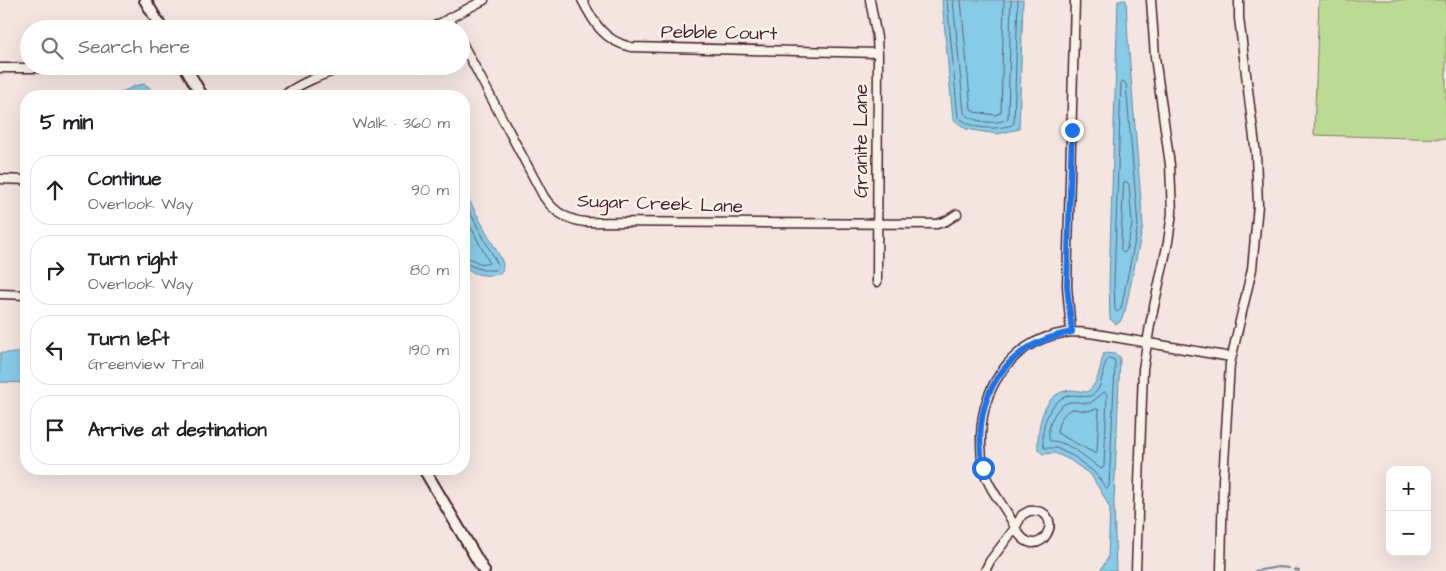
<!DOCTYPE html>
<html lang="en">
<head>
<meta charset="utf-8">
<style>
  body { margin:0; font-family:"Architects Daughter",sans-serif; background:#f6f6f6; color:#202124 }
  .controls { position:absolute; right:15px; bottom:15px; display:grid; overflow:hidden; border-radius:10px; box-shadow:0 5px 20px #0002 }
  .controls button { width:45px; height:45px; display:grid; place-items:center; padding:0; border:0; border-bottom:1px solid #e0e0e0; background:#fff; color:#202124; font:25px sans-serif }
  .stop { position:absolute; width:15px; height:15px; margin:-11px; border:4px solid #1a73e8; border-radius:50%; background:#fff }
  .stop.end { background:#1a73e8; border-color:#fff; box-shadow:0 1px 5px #0008 }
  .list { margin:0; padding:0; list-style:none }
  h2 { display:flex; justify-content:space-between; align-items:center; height:65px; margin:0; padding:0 20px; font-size:21px }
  h2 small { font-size:16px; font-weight:400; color:#757577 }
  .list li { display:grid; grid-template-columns:32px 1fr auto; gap:15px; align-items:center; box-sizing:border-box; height:70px; margin:0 10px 10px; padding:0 10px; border:1px solid #e0e0e0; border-radius:20px }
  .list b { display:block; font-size:19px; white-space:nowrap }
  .list p { margin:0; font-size:16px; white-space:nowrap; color:#757577 }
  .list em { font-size:16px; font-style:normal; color:#757577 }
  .icon { flex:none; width:28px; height:28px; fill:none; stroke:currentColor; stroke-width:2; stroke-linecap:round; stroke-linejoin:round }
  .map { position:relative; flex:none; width:1446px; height:571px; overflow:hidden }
  .search { position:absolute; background:#fff; box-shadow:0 5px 20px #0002; left:20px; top:20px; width:450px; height:55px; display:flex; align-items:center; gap:12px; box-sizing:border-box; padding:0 18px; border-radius:28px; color:#757577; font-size:19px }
  .panel { position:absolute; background:#fff; box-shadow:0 5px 20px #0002; left:20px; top:90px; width:450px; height:385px; border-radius:20px }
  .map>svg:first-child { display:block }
  .green { fill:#bbdb94; stroke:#827d60 }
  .water { fill:#86cbe7; stroke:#6e869c }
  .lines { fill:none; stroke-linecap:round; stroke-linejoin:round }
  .shore { stroke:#626476; stroke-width:1 }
  .stream { stroke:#6e869c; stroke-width:2 }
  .minor-casing { stroke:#4a1f2b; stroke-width:11 }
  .tertiary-casing { stroke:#4a1f2b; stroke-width:14 }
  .minor { stroke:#f7f3e8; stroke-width:8 }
  .tertiary { stroke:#f7f3e8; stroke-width:10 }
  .route { stroke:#1a73e8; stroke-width:6 }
  .labels { text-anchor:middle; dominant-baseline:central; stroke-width:5; stroke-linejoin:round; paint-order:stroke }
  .street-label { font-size:19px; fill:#4a1f2b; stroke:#f7f3e8 }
</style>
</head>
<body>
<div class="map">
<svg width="1446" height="571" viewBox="0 0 1446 571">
  <rect width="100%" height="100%" fill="#f4e5e0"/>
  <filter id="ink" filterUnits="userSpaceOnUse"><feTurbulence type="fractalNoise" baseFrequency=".02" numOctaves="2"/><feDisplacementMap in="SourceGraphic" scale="10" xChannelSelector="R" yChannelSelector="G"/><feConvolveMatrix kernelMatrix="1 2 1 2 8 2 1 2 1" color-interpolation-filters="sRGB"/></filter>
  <g filter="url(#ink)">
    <path class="green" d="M1319 0H1446V139L1314 135Z"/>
    <path class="water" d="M942 0H1023L1019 129 997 134 966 129 953 119Z
      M1118 0H1126L1128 40 1143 226 1125 311 1120 322 1116 324 1110 319 1109 283Z
      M144 84 149 87 154 96H113L135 86Z
      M464 191 501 259 503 264 502 272C493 278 469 276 464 264Z
      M0 353H26V383L0 382Z
      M1104 353 1115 354 1120 357 1114 501 1116 571H1100L1108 558 1110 509 1106 500 1091 475 1070 460 1055 453 1043 454 1038 450C1037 428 1042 392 1071 390 1076 390 1082 392 1087 392 1100 383 1099 367 1104 353Z"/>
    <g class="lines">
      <path class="shore" d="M947 0 958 117C973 130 994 130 1012 125L1014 123 1018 0
        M953 0 964 113C973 122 997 126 1008 118L1011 0
        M961 0 971 109 974 112 996 115 1001 112 1004 0
        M1123 81 1126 84 1138 225 1121 309 1117 312 1115 310 1114 282 1121 84Z
        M1124 182H1127L1129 184 1132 225 1126 251 1124 253 1121 250Z
        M464 201 498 265 496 270H483L464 263
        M464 214 489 262 488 264 479 263 469 258 464 257
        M1109 358 1115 360V367L1109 486 1107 489 1094 472 1073 456 1056 448H1044C1039 430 1049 397 1072 395 1082 395 1089 400 1097 391 1104 381 1101 366 1109 358Z
        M1105 392 1107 395 1104 467 1101 469C1087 459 1069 441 1050 441 1045 429 1055 405 1070 402 1077 401 1084 404 1090 403Z
        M1073 409 1087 411 1097 409 1099 410 1097 452 1096 454 1057 433C1058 423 1062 412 1073 409Z"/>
      <path class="stream" d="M1295 570 1299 571
        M1255 571 1278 567 1289 568"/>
      <defs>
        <path id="minor" d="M582 0C594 23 604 41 631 47L878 53
          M870 0 877 38 878 57 877 282
          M449 18 454 29
          M429 29 484 0
          M461 41 544 197C554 212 567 220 585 222L937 224 946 221 957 214
          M0 68H39
          M283 96C303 81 325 74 348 66
          M0 179 26 180
          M0 294 26 295
          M1071 332 1067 286 1075 0
          M1029 511C1071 507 1039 571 1015 528L1022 515Z
          M985 571 990 561 1015 528C1007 507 990 493 984 471 981 460 981 448 981 437 982 383 1016 336 1073 332 1080 332 1088 333 1096 334L1231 357
          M1136 571 1143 369 1150 325 1168 242 1172 213 1170 165 1155 57 1151 0
          M1221 571 1223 480 1230 364 1252 269 1258 205 1256 154 1239 18V0"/>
        <path id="tertiary" d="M145 0 162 29
          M185 66 202 96
          M424 469 484 571"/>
      </defs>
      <use href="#minor" class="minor-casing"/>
      <use href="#tertiary" class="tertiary-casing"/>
      <use href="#minor" class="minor"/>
      <use href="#tertiary" class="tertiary"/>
    </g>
  </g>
  <g class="lines" filter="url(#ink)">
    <path class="route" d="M983 468C971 400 1001 345 1072 332L1067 286 1072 130"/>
  </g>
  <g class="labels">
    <g class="street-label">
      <text transform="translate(719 33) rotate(1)">Pebble Court</text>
      <text transform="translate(861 141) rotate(-90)">Granite Lane</text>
      <text transform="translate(660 204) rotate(2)">Sugar Creek Lane</text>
    </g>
  </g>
</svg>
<div class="controls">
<button>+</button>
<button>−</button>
</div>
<div class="stop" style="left:983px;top:468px"></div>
<div class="stop end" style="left:1072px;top:130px"></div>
<div class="search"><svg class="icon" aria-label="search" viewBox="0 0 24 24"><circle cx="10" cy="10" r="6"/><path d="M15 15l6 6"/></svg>Search here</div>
<section class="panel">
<h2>5 min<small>Walk · 360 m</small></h2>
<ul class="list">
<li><svg class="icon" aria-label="ahead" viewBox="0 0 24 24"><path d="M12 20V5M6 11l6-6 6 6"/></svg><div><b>Continue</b><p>Overlook Way</p></div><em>90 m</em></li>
<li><svg class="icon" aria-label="right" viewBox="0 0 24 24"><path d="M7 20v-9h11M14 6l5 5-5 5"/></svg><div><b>Turn right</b><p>Overlook Way</p></div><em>80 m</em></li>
<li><svg class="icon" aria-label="left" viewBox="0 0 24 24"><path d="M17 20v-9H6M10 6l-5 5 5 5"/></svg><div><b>Turn left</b><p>Greenview Trail</p></div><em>190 m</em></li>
<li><svg class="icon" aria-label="arrive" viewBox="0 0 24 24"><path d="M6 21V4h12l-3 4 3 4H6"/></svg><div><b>Arrive at destination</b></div></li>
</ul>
</section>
</div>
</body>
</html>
